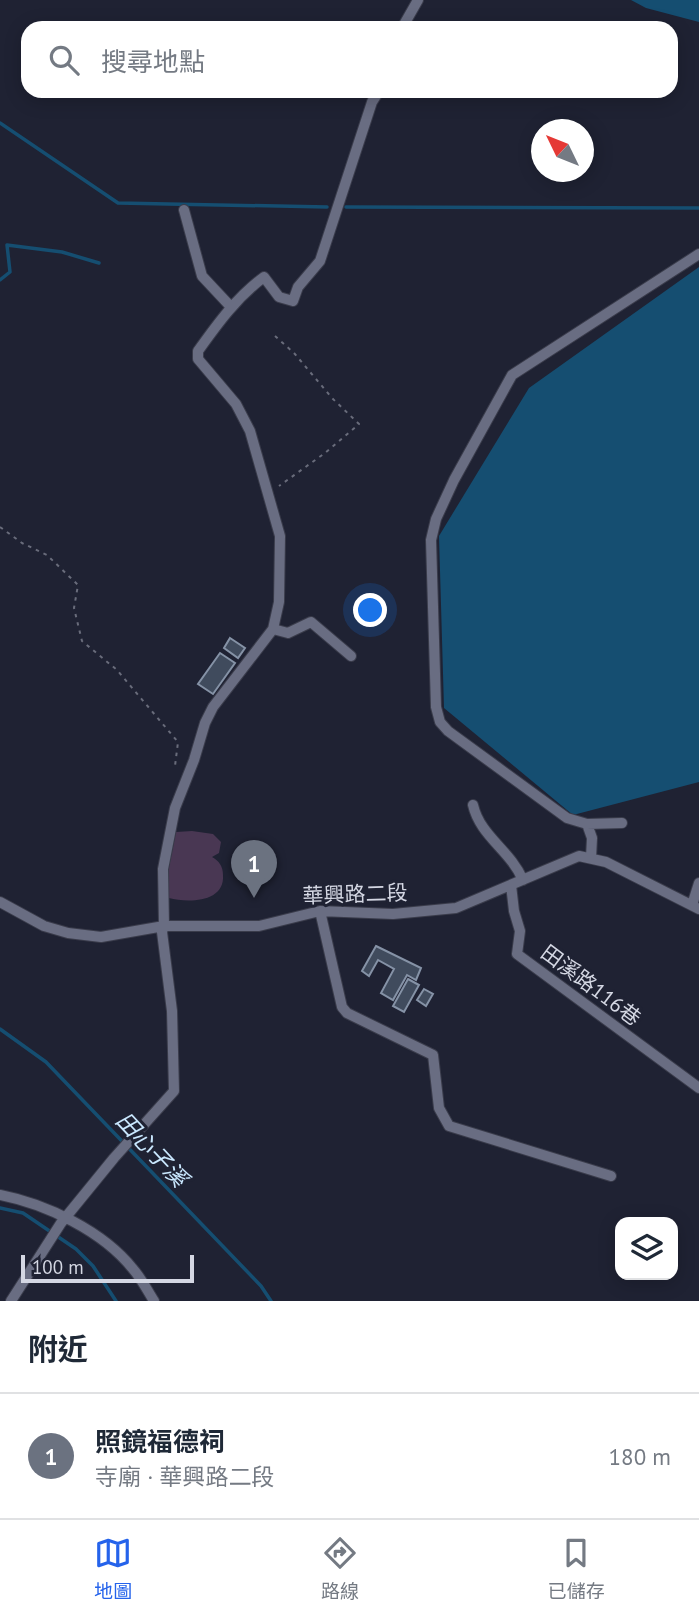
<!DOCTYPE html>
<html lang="zh-TW">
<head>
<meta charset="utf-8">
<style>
  body { margin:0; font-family:"PT Sans","Noto Sans TC",sans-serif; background:#f2f2f3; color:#1f2937 }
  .controls { position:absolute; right:21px; bottom:21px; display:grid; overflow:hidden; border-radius:14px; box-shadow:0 4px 18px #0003 }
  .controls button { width:63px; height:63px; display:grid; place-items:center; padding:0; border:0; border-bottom:2px solid #e0e1e3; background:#fff; color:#1f2937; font:35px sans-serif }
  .compass { position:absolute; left:531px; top:119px; width:63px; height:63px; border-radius:50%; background:#fff; box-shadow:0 4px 18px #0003; rotate:313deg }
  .scale { position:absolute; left:21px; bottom:18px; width:173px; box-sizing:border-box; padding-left:7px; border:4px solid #d4d7e3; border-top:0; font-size:19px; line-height:24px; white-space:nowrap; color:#d4d7e3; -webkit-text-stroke:5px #1f2233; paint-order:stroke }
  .you { position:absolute; left:371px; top:611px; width:24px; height:24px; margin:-18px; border:5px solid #fff; border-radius:50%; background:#1a73e8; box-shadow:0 0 0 10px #1a73e833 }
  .badge { display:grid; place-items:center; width:46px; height:46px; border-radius:50%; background:#2563eb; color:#fff; font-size:23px; font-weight:700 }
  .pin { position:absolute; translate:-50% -58px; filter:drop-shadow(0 2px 4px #0008) }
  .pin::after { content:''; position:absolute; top:37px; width:24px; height:21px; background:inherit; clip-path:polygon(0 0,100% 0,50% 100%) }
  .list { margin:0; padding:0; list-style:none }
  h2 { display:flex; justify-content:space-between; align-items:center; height:91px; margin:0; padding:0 28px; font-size:30px }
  h2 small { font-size:23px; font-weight:400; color:#747a83 }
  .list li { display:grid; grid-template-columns:46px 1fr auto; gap:21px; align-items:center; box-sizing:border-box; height:126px; padding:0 28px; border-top:2px solid #e0e1e3 }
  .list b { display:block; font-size:26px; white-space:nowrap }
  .list p { margin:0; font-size:23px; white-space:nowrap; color:#747a83 }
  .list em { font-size:23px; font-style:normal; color:#747a83 }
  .icon { flex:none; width:38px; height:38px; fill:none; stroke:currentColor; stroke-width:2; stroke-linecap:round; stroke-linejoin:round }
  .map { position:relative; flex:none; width:699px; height:1301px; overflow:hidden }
  .search { position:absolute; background:#fff; box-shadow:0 4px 18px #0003; left:21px; right:21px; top:21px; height:77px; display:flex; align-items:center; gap:18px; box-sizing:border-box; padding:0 24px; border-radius:21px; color:#747a83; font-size:26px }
  .sheet { height:217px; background:#fff }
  nav { display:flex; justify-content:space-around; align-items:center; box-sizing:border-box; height:98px; border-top:2px solid #e0e1e3; background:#fff; font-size:19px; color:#747a83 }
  nav a { display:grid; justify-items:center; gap:4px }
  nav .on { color:#2563eb }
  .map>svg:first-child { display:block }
  .green { fill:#493753 }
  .water { fill:#154e71 }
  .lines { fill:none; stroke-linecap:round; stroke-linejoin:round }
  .stream { stroke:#154e71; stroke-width:3.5 }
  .building { fill:#404b5d; stroke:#8592a6; stroke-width:2 }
  .minor-casing { stroke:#3a3c4b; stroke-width:12 }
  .path { stroke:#696c7b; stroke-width:2; stroke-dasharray:3.5 5; stroke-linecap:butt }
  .minor { stroke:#696d82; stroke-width:10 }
  .labels { text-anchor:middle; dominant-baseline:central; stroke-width:6; stroke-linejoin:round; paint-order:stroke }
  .street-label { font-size:21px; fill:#d4d7e3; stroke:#1f2233 }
  .water-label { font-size:23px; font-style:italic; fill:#cae8ff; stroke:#1f2233 }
</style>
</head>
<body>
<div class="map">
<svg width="699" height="1301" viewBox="0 0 699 1301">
  <rect width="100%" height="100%" fill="#1f2233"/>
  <path class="green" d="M192 831 213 834 221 842 219 853 212 857C219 861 223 866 223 875 225 903 187 903 169 898V867L176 832Z"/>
  <path class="water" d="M631 0H699V22L646 8Z
    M699 267V782L573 815 444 708 439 536 529 388Z"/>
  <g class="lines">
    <path class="stream" d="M0 123 118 203 327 207
      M346 207 699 208
      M0 280 10 272 7 245 62 252 99 263
      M0 1029 46 1062 261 1286 271 1301
      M0 1208 23 1213 76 1249 93 1266 116 1301"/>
  </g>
  <path class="building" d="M230 638 245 648 238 658 224 648Z
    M220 653 235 663 213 694 198 684Z
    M376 946 421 968 416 980 407 975 393 1000 381 993 394 969 378 960 369 976 362 971Z
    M408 979 419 985 404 1012 393 1006Z
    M424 989 433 994 426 1006 417 1000Z"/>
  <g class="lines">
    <defs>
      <path id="minor" d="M402 28 418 0
        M184 210 202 276 231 307
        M273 629 288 633 311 622 351 656
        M473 805C480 836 510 850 523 880
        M622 823 587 824 567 818 448 731 440 722 436 707 431 540 436 519 454 480 512 375 699 254
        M587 824 592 838 591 858
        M511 885 514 911 520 931 517 954 699 1088
        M0 902 44 926 68 933 101 937 164 926H259L320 911 393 914 456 908 579 856 606 862 699 909
        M692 905 699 883
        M320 911 342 1007 347 1013 433 1055 439 1108 449 1126 611 1176
        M0 1195C46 1204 103 1231 133 1269 141 1278 147 1290 154 1301
        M11 1301 61 1223 114 1158 174 1091 172 1011 162 932 164 926 163 869 175 808 194 760 205 723 213 707 273 629 279 602 280 536 250 431 236 404 198 359V351C218 323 237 297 264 277L279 297 293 301 298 287 320 261 372 102 379 91"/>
    </defs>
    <use href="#minor" class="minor-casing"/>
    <path class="path" d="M275 336 294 353 332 398 359 424 325 453 279 486
      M0 527 22 543 47 555 78 585 74 608 82 641 117 670 178 742 175 766 177 768"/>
    <use href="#minor" class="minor"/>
  </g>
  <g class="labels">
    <g class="street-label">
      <text transform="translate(355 894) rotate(-2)">華興路二段</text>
      <text transform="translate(591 985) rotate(37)">田溪路116巷</text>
    </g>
    <g class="water-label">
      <text transform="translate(152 1149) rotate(47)">田心子溪</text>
    </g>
  </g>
</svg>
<div class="controls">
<button><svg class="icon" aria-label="layers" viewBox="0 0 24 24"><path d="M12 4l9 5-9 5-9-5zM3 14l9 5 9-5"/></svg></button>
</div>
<svg class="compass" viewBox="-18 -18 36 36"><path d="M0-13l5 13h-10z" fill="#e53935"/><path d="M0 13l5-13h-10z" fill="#747a83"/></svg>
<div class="scale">100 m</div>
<div class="you"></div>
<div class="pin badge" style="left:254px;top:898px;background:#6b7280">1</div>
<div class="search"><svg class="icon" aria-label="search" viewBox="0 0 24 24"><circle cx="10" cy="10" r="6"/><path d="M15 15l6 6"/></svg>搜尋地點</div>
</div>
<section class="sheet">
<h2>附近<small></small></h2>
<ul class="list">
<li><span class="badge" style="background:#6b7280">1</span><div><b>照鏡福德祠</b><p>寺廟 · 華興路二段</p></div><em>180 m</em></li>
</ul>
</section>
<nav>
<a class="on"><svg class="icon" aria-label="map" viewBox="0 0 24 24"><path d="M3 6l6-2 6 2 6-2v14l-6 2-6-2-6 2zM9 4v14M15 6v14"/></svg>地圖</a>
<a><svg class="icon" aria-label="directions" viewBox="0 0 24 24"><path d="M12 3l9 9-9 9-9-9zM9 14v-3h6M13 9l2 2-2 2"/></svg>路線</a>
<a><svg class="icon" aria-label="saved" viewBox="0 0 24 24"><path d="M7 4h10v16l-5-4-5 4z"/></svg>已儲存</a>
</nav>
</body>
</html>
